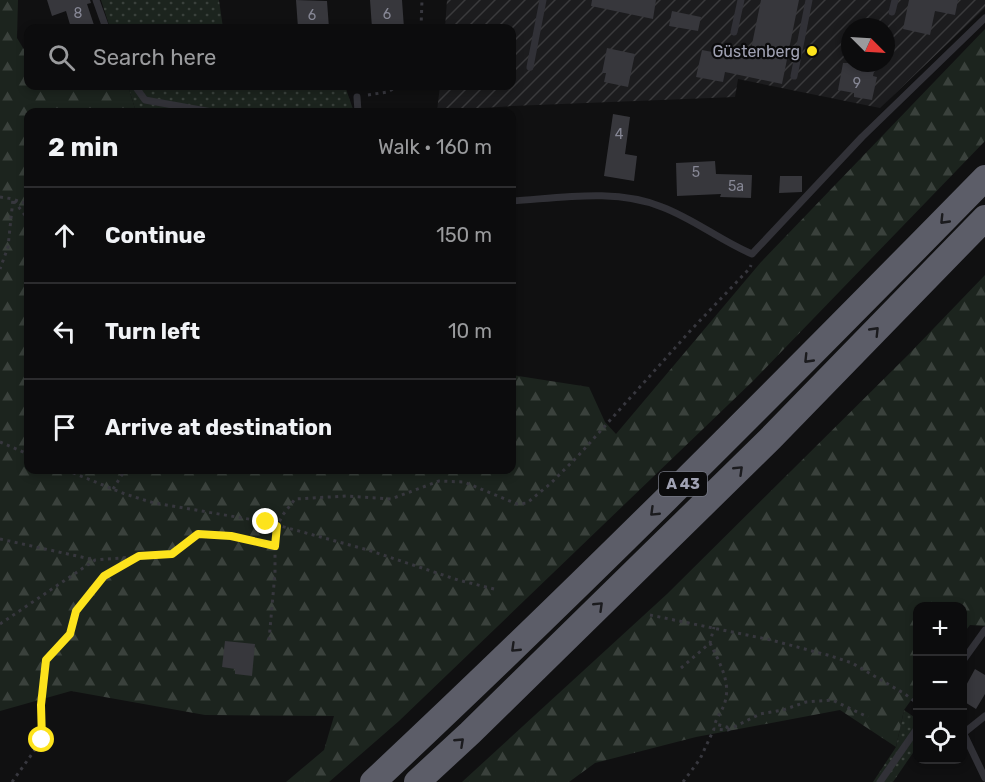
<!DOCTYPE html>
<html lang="en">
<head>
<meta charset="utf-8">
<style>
  body { margin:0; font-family:Rubik,sans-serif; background:#1a1a1b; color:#f1f3f6 }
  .controls { position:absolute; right:18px; bottom:18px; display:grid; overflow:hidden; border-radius:12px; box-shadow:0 3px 9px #0003 }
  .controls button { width:54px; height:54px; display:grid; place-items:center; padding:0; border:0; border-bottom:2px solid #2c2c2e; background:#0c0c0d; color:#f1f3f6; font:30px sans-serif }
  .compass { position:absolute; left:841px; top:18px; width:54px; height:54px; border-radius:50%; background:#0c0c0d; box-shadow:0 3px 9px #0003; rotate:114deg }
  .stop { position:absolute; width:18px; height:18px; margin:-14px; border:4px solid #fde31c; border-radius:50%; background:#fff }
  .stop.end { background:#fde31c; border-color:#fff; box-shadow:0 2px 6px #0008 }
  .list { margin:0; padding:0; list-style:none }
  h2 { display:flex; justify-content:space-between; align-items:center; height:78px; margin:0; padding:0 24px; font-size:26px }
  h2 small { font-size:20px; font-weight:400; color:#9a9b9d }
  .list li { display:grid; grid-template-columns:39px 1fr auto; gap:18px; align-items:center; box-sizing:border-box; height:96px; padding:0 24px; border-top:2px solid #2c2c2e }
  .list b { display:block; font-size:22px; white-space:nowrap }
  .list em { font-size:20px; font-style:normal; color:#9a9b9d }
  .icon { flex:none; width:33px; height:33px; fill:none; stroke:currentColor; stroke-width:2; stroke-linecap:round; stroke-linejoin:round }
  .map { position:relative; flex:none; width:985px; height:782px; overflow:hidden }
  .search { position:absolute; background:#0c0c0d; box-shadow:0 3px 9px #0003; left:24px; top:24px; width:492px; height:66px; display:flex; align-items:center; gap:15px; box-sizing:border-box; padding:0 21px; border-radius:12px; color:#9a9b9d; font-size:22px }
  .panel { position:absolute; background:#0c0c0d; box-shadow:0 3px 9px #0003; left:24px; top:108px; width:492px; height:366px; border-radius:12px }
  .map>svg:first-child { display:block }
  .industrial { fill:url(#industrial-furrows); fill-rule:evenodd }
  .grass { fill:url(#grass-dots) }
  .forest { fill:url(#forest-firs) }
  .building { fill:#37373c }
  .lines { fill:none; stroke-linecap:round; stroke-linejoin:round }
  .path { stroke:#37373e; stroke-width:3; stroke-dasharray:3 4.5; stroke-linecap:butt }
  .lane { stroke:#313137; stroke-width:7 }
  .highway { stroke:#5c5d68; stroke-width:26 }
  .oneway { stroke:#1b1b1e }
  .route { stroke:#fde31c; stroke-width:8 }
  .poi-dot { fill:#fde31c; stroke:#0b0b0c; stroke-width:2 }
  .labels { text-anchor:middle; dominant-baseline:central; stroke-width:4.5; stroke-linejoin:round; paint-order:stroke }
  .number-label { font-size:14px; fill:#868795 }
  .shield { fill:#0b0b0c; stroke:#737581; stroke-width:1.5 }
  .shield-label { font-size:15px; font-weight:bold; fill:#a0a2b3 }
  .poi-label { font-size:16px; fill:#a0a2b3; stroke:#0b0b0c; text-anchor:end }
</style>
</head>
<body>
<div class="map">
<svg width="985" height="782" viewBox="0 0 985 782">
  <defs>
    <pattern id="industrial-furrows" width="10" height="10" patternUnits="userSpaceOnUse" patternTransform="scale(1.5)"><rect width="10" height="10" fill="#1c1c1e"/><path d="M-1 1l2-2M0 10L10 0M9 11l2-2" fill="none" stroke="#3a3a3c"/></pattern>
    <pattern id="grass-dots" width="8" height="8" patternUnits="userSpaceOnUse" patternTransform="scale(1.5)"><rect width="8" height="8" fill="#1c241e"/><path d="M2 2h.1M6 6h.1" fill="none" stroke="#3a413c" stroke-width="1.8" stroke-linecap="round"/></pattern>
    <pattern id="forest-firs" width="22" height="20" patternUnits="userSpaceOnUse" patternTransform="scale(1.5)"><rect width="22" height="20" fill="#1c241e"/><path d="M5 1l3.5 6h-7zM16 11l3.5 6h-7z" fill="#3a413c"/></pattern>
  </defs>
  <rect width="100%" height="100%" fill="#101011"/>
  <path class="industrial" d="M447 0H985V8L880 108 738 79 735 97 512 106 437 111 440 86H512V28H445ZM850 27H886V63H850Z"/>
  <path class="grass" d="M101 0H219L223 28H110Z
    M128 86H345L354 112H136Z
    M904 710 917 719V747L893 782H873L896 747Z"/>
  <path class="forest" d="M0 0H18L17 38 28 56V86H128L136 112H28V470H512V375L589 387 605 422 616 434 761 262 985 29V141L754 380 399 721 329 782H286L324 750 334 716 205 715 71 691 0 711Z
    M985 275V626L970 625 963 634 962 606H918L917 692 904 710 896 747 840 710 696 737 595 763 569 782H462L667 594 908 355Z"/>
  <path class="building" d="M47 0H90L91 3 87 4 95 28H71L66 11 52 16Z
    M296 0 327 1 329 28H298Z
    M370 0H402L404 28H372Z
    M592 0H656L653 19 591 6Z
    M761 0H799L782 84 725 72 723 82 696 77 702 50 749 59Z
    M909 0H958L955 15 935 11 930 35 903 29Z
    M672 11 701 17 698 31 669 26Z
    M607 48 635 54 628 87 604 82 606 73H602Z
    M843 63H876L873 76 877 77 872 100 854 97V93L838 90Z
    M613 114 630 117 625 154 637 156 634 181 604 176Z
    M715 161 716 174 752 175 751 198 720 197 721 194 677 196 676 163Z
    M780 176H802V192L779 193Z
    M225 641 255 644 252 676 235 674V669L222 667Z
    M975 669 985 675V694L976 709 963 701V691Z"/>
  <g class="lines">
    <path class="path" d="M421 28 422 0
      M368 95 387 92 399 86
      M0 197 13 199 8 247 0 269
      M15 200 28 204
      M14 201 28 219
      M0 442 28 454
      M66 470 125 494 154 503 266 522 368 550 458 580 494 589
      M113 489 125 470
      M0 539 95 560
      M650 615 771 640 831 656 852 663 905 694 918 704
      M0 624 95 560 172 554 197 534 231 536 275 546
      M269 640 275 573V531L282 516 295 499 346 496 391 499 439 481 464 482 517 504 527 503 550 484 578 456 691 330 750 268 751 265
      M710 643C719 662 731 681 725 702 723 710 717 716 715 724L727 727 728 730
      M681 668 710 643 714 627
      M12 782 42 740 41 705 46 659 70 634 76 611 103 576 138 557
      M683 782 700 759 714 729 728 730 760 714 783 710 806 702 832 700 868 717"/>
    <path class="lane" d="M96 0 106 28
      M892 12 895 0
      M734 32 741 0
      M530 67 543 0
      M794 76 809 0
      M135 86 145 100 212 112
      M357 97 358 112
      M512 201C560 198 616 188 662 207 694 219 721 241 752 254L862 137 985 18
      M962 662 985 630
      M962 730 985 778
      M965 732 985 716
      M880 782 918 727"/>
    <path class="highway" d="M373 782C582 586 784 383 985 178
      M417 782 470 733 771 438 985 218"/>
  </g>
  <defs><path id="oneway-chevron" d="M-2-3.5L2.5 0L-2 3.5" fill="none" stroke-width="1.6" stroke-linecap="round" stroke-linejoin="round" transform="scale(1.5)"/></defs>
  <g class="oneway">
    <use href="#oneway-chevron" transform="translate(944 220) rotate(134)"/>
    <use href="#oneway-chevron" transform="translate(875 331) rotate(-46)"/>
    <use href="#oneway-chevron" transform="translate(808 359) rotate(134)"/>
    <use href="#oneway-chevron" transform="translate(739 470) rotate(-44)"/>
    <use href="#oneway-chevron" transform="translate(654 512) rotate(136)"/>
    <use href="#oneway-chevron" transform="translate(599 606) rotate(-44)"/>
    <use href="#oneway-chevron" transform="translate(515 648) rotate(136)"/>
    <use href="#oneway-chevron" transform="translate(460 742) rotate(-43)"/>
  </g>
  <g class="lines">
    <path class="route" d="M42 740 41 705 46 660 70 634 76 611 104 576 139 556 172 554 198 534 231 536 275 546 277 526 266 522"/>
  </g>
  <circle class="poi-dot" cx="812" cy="51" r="6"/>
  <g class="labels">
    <g class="number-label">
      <text x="78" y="13">8</text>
      <text x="387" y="14">6</text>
      <text x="312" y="15">6</text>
      <text x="857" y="83">9</text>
      <text x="619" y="134">4</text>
      <text x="696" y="172">5</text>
      <text x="736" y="186">5a</text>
    </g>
    <rect class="shield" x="659" y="472" width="48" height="24" rx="4.5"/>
    <g class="shield-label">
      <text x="683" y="484">A 43</text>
    </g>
    <g class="poi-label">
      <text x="800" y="51">Güstenberg</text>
    </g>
  </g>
</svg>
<div class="controls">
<button>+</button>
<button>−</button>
<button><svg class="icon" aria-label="locate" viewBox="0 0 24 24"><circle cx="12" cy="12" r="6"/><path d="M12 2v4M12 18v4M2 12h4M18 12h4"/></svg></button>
</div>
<svg class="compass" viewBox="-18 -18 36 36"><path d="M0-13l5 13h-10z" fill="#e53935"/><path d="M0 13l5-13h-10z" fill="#9a9b9d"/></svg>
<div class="stop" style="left:42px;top:740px"></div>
<div class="stop end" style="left:266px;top:522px"></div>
<div class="search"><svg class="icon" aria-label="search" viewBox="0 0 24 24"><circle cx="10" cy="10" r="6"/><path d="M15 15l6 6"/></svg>Search here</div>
<section class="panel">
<h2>2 min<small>Walk · 160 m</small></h2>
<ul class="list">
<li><svg class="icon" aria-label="ahead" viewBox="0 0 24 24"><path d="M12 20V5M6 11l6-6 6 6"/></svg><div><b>Continue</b></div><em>150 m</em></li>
<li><svg class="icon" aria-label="left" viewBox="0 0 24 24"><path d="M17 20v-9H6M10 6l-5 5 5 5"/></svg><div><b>Turn left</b></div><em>10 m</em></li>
<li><svg class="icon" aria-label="arrive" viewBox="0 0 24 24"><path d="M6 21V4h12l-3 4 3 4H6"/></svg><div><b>Arrive at destination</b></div></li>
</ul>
</section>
</div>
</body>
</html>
